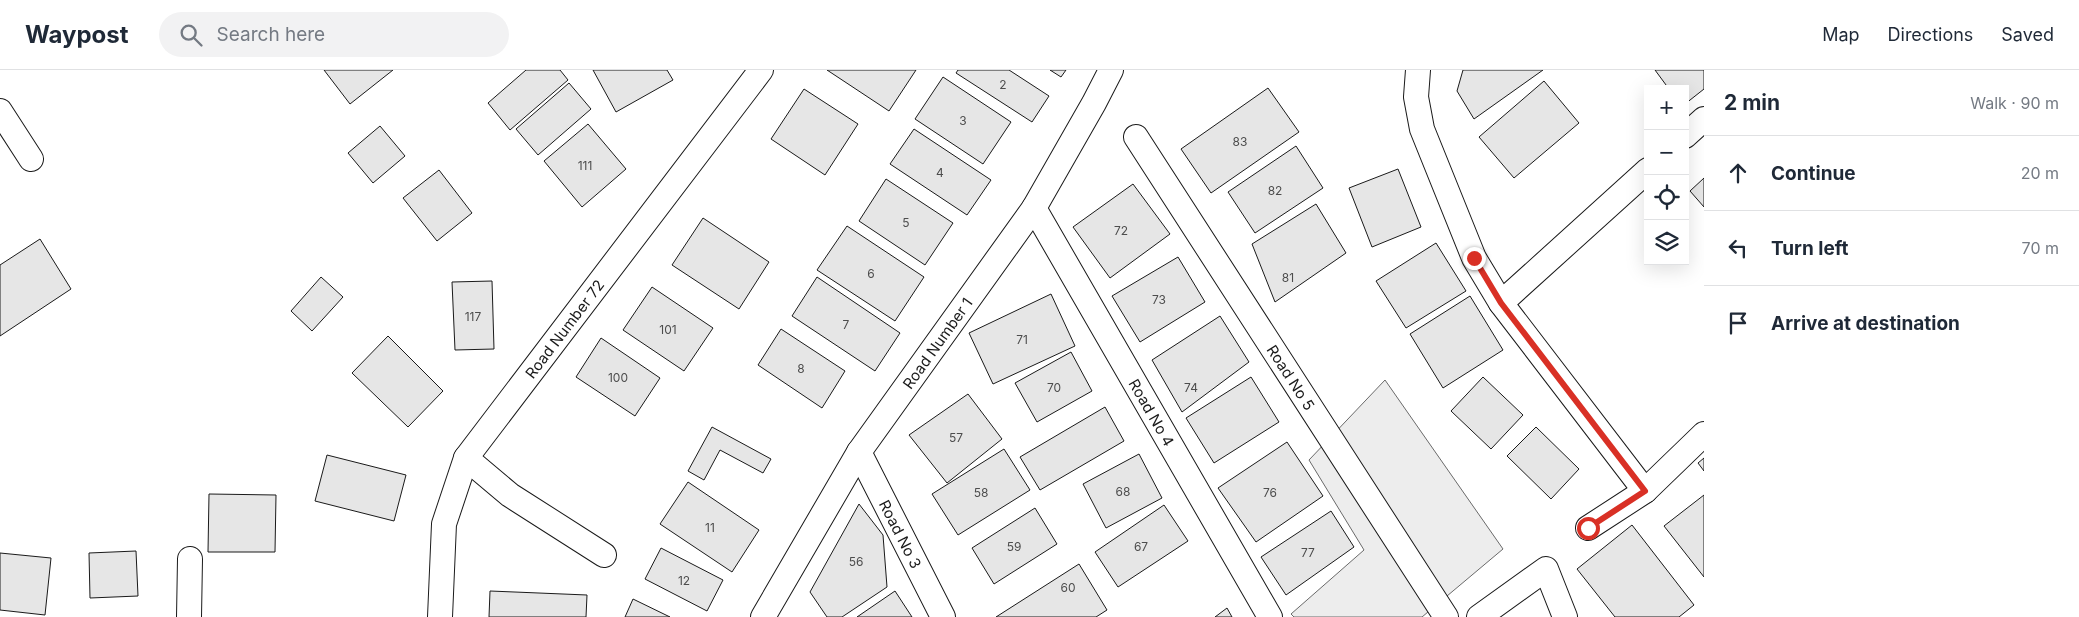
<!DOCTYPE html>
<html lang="en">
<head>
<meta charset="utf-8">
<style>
  body { margin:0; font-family:Inter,sans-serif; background:#f2f2f3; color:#1f2937 }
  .controls { position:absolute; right:15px; top:15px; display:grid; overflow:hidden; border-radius:0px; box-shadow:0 5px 20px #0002 }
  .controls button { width:45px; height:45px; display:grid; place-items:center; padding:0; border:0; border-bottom:1px solid #e0e1e3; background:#fff; color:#1f2937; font:25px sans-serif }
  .stop { position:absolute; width:15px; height:15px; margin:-11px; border:4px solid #d93025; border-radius:50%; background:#fff }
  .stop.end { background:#d93025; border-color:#fff; box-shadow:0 1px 5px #0008 }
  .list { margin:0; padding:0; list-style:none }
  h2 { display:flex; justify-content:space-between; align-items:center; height:65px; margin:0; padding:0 20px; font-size:21px }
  h2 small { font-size:16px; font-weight:400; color:#747a83 }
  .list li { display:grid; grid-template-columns:32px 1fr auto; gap:15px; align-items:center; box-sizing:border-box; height:75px; padding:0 20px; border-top:1px solid #e0e1e3 }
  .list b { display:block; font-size:19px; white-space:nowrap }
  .list em { font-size:16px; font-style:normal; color:#747a83 }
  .icon { flex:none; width:28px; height:28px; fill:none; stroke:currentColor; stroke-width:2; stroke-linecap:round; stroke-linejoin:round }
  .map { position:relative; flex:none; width:1704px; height:547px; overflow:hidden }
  header { display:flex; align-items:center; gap:30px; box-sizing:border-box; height:70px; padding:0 25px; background:#fff; border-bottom:1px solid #e0e1e3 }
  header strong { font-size:24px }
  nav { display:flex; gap:28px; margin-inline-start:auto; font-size:18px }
  .search { width:350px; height:45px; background:#f2f2f3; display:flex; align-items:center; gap:12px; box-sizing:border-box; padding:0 18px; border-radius:28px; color:#747a83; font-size:19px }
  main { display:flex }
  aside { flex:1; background:#fff }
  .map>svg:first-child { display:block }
  .built { fill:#ededed; stroke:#6a6a6a }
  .building { fill:#e6e6e6; stroke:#1a1a1a }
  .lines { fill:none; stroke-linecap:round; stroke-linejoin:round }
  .street-casing { stroke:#1a1a1a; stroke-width:26 }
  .street { stroke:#fff; stroke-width:24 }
  .route { stroke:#d93025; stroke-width:6 }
  .labels { text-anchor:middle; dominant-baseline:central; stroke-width:4; stroke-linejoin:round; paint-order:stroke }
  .number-label { font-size:12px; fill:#4d4d4d }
  .street-label { font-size:15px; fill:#1a1a1a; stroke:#fff }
</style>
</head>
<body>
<header>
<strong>Waypost</strong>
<div class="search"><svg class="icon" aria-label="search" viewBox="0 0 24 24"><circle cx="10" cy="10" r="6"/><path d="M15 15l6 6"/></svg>Search here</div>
<nav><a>Map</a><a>Directions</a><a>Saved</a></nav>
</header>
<main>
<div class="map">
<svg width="1704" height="547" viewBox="0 0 1704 547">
  <rect width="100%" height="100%" fill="#fff"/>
  <path class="built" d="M1385 310 1503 479 1422 547H1294L1291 544 1364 480 1309 390Z"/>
  <path class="building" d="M324 0H393L350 34Z
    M526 0H560L568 10 510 60 488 33Z
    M593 0H667L673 10 616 42Z
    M827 0H916L889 41Z
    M958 0H1009L1049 26 1032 52 956 3Z
    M1050 0H1066L1061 7Z
    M1463 0H1543L1474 49 1457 21Z
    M1655 0H1704V19L1685 34V19H1669Z
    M943 7 1011 52 983 94 915 49Z
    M1544 11 1579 53 1514 108 1479 67Z
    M569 13 591 39 538 85 516 59Z
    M1268 18 1299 62 1211 123 1181 79Z
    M804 19 858 54 825 105 771 69Z
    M588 54 626 99 582 137 544 91Z
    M380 56 405 86 373 113 348 83Z
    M914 59 991 110 967 145 890 94Z
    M1296 76 1323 118 1255 163 1228 122Z
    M1398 99 1421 157 1372 177 1349 118Z
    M439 100 472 143 437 171 403 128Z
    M1704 108V137L1690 121Z
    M886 109 953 153 925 195 859 151Z
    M1133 114 1170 164 1110 208 1073 157Z
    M1316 134 1346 183 1275 232 1252 174Z
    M703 148 769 192 739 239 672 195Z
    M847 156 924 207 895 251 817 200Z
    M40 169 71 219 0 266V195Z
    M1436 173 1466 221 1406 258 1376 211Z
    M1178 187 1205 232 1140 272 1112 226Z
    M321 207 343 227 312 261 291 241Z
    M817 207 900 263 875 301 792 246Z
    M492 211 494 279 455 280 452 212Z
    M652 217 713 258 684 301 623 260Z
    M1051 224 1075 276 993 314 969 263Z
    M1470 226 1503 280 1443 318 1410 264Z
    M1220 246 1249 292 1182 342 1152 290Z
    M781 259 845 301 822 338 758 295Z
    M388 266 443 321 408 357 352 303Z
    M601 268 660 308 635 346 576 307Z
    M1071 282 1092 321 1037 352 1015 313Z
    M1251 307 1279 352 1214 393 1186 348Z
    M1483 307 1523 345 1491 379 1451 341Z
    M968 324 1002 369 947 413 909 365Z
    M1105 337 1124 371 1040 420 1020 387Z
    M712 357 771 389 763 403 720 380 704 410 688 401Z
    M1536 357 1579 399 1551 429 1507 386Z
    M1287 372 1323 426 1256 472 1218 418Z
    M1004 379 1030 420 958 465 932 424Z
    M1139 384 1162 428 1106 458 1083 414Z
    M327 385 406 405 394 451 315 431Z
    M1704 388V401L1698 393Z
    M688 412 759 460 732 502 660 454Z
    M209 424 276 425 275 482H208Z
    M1704 425V507L1664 456Z
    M859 434 883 465 887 517 842 547H827L810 522Z
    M1164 435 1188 471 1118 517 1095 482Z
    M1035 438 1057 474 994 514 972 478Z
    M1331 441 1354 477 1286 525 1261 487Z
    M1632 455 1694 535 1679 547H1615L1577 499Z
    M661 478 723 510 707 541 645 509Z
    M136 481 138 526 90 528 89 483Z
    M0 483 51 488 45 545 0 540Z
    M1079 494 1107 540 1096 547H996Z
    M490 521 587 525 586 547H489Z
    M895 521 912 547H857Z
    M633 529 670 547H625Z
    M1227 538 1232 547H1215Z"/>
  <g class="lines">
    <defs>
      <g id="street">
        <path d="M1418 0 1416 27 1422 59 1474 188 1501 233 1645 421"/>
        <path d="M0 41 31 89"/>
        <path d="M1685 66 1704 49"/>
        <path id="s1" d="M1136 67 1446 547"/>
        <path id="s2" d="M1034 138 1270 547"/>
        <path d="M1501 233 1648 100"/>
        <path id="s3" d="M859 382 943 547"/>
        <path d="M466 388 510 425 604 485"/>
        <path d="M1588 458 1645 421 1704 364"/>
        <path d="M189 547 190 489"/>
        <path id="s4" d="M440 547 444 454 466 388 761 0"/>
        <path id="s5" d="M763 547 859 382 1034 138 1094 33 1111 0"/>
        <path d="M1479 547 1546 499 1565 547"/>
      </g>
    </defs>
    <use href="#street" class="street-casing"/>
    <use href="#street" class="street"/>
  </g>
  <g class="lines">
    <path class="route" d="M1474 188 1501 233 1645 421 1588 458"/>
  </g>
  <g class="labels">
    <g class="number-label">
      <text x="1003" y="14">2</text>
      <text x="963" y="50">3</text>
      <text x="1240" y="71">83</text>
      <text x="585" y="95">111</text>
      <text x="940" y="102">4</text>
      <text x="1275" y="120">82</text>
      <text x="906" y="152">5</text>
      <text x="1121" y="160">72</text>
      <text x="871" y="203">6</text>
      <text x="1288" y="207">81</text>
      <text x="1159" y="229">73</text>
      <text x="473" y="246">117</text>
      <text x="846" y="254">7</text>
      <text x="668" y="259">101</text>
      <text x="1022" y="269">71</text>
      <text x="801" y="298">8</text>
      <text x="618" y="307">100</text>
      <text x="1054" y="317">70</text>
      <text x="1191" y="317">74</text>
      <text x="956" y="367">57</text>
      <text x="1123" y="421">68</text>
      <text x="981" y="422">58</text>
      <text x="1270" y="422">76</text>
      <text x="710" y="457">11</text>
      <text x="1014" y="476">59</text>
      <text x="1141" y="476">67</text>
      <text x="1308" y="482">77</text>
      <text x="856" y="491">56</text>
      <text x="684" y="510">12</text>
      <text x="1068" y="517">60</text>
    </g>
    <g class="street-label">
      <text stroke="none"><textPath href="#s4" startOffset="325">Road Number 72</textPath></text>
      <text stroke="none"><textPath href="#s5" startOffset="325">Road Number 1</textPath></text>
      <text stroke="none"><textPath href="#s1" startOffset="286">Road No 5</textPath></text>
      <text stroke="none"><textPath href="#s2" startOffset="236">Road No 4</textPath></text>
      <text stroke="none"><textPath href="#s3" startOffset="92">Road No 3</textPath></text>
    </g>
  </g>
</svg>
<div class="controls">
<button>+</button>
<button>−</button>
<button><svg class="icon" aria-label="locate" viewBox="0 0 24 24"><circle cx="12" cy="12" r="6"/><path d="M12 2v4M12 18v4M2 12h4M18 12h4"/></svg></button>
<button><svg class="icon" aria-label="layers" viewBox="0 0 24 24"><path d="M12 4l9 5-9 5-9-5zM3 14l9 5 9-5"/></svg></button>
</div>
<div class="stop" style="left:1588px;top:458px"></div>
<div class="stop end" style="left:1474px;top:188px"></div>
</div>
<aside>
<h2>2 min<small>Walk · 90 m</small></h2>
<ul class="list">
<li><svg class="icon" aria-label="ahead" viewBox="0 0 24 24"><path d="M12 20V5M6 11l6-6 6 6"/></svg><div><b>Continue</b></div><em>20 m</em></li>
<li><svg class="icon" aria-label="left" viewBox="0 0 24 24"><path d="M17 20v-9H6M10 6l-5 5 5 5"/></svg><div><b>Turn left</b></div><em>70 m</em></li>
<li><svg class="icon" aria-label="arrive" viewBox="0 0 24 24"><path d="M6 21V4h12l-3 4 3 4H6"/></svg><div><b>Arrive at destination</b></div></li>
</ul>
</aside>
</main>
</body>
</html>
